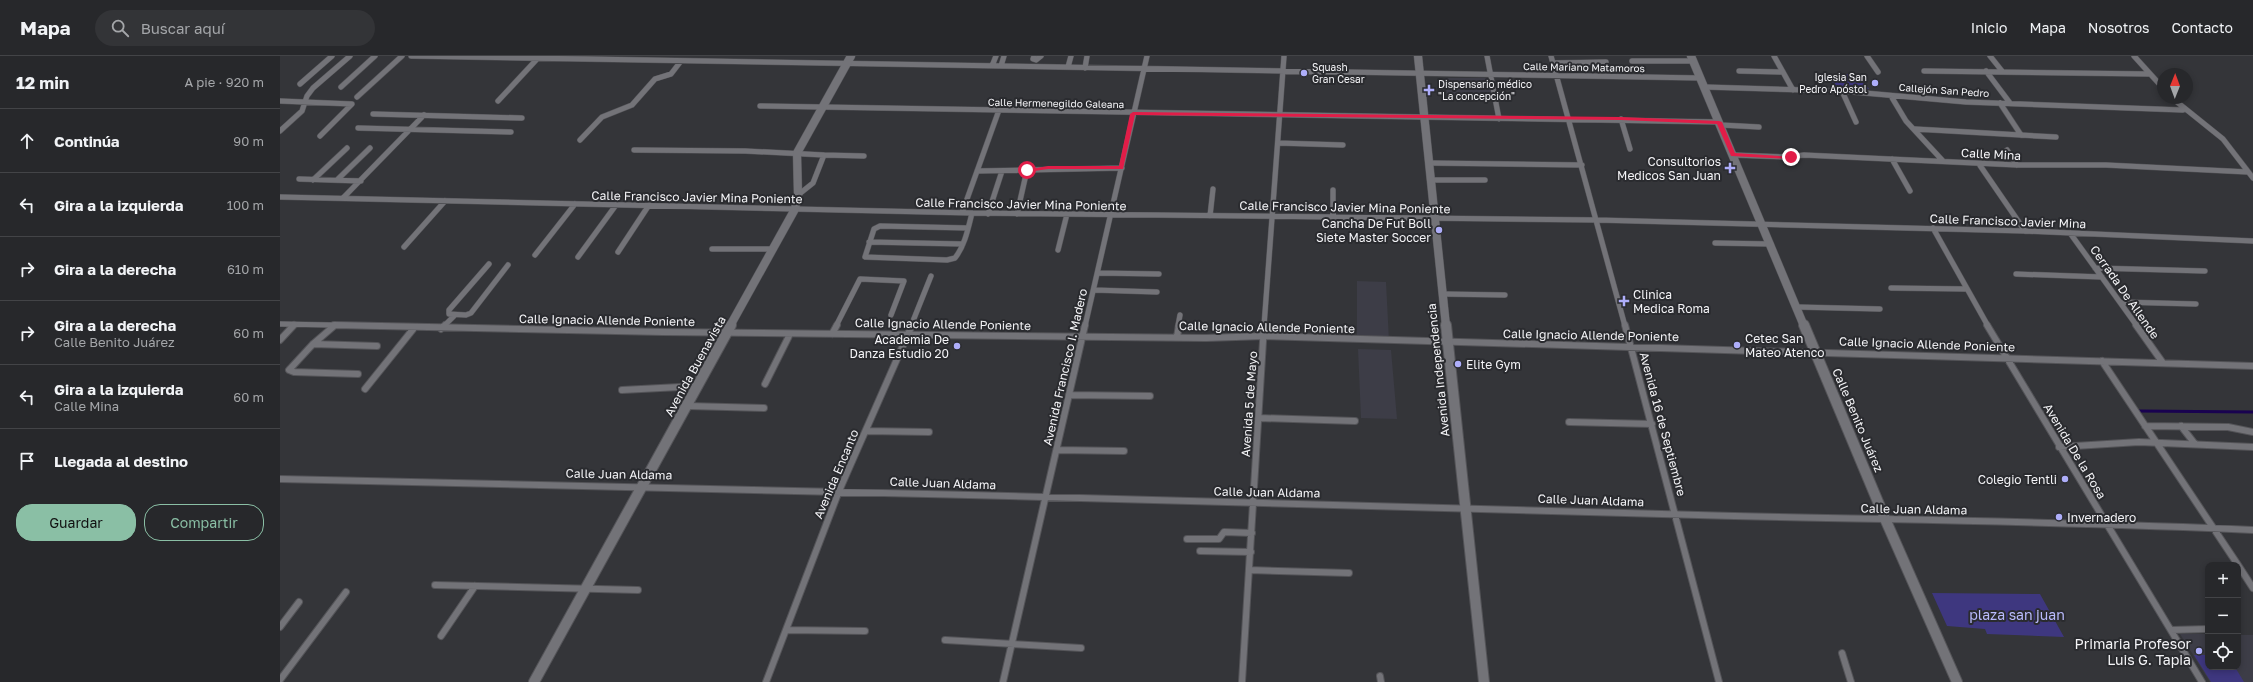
<!DOCTYPE html>
<html lang="es">
<head>
<meta charset="utf-8">
<style>
  body { margin:0; font-family:"Golos Text",sans-serif; background:#333437; color:#f1f3f6 }
  .controls { position:absolute; right:12px; bottom:12px; display:grid; overflow:hidden; border-radius:8px; box-shadow:0 2px 6px #0003 }
  .controls button { width:36px; height:36px; display:grid; place-items:center; padding:0; border:0; border-bottom:1px solid #434447; background:#27282b; color:#f1f3f6; font:20px sans-serif }
  .compass { position:absolute; left:1877px; top:12px; width:36px; height:36px; border-radius:50%; background:#27282b; box-shadow:0 2px 6px #0003; rotate:1deg }
  .stop { position:absolute; width:12px; height:12px; margin:-9px; border:3px solid #e11d48; border-radius:50%; background:#fff }
  .stop.end { background:#e11d48; border-color:#fff; box-shadow:0 1px 4px #0008 }
  .list { margin:0; padding:0; list-style:none }
  h2 { display:flex; justify-content:space-between; align-items:center; height:52px; margin:0; padding:0 16px; font-size:17px }
  h2 small { font-size:13px; font-weight:400; color:#a4a6a9 }
  .list li { display:grid; grid-template-columns:26px 1fr auto; gap:12px; align-items:center; box-sizing:border-box; height:64px; padding:0 16px; border-top:1px solid #434447 }
  .list b { display:block; font-size:15px; white-space:nowrap }
  .list p { margin:0; font-size:13px; white-space:nowrap; color:#a4a6a9 }
  .list em { font-size:13px; font-style:normal; color:#a4a6a9 }
  .actions { display:flex; gap:8px; padding:12px 16px }
  .actions a { flex:1; padding:9px 0; border:1px solid #8abfa5; border-radius:16px; text-align:center; font-size:14px; color:#8abfa5 }
  .actions .main { background:#8abfa5; color:#111 }
  .icon { flex:none; width:22px; height:22px; fill:none; stroke:currentColor; stroke-width:2; stroke-linecap:round; stroke-linejoin:round }
  .map { position:relative; flex:none; width:1973px; height:626px; overflow:hidden }
  header { display:flex; align-items:center; gap:24px; box-sizing:border-box; height:56px; padding:0 20px; background:#27282b; border-bottom:1px solid #434447 }
  header strong { font-size:19px }
  nav { display:flex; gap:22px; margin-inline-start:auto; font-size:14px }
  .search { width:280px; height:36px; background:#333437; display:flex; align-items:center; gap:10px; box-sizing:border-box; padding:0 14px; border-radius:22px; color:#a4a6a9; font-size:15px }
  main { display:flex }
  aside { flex:1; background:#27282b }
  .map>svg:first-child { display:block }
  .built { fill:#3d3d47 }
  .green { fill:#3e377f }
  .lines { fill:none; stroke-linecap:round; stroke-linejoin:round }
  .stream { stroke:#190250; stroke-width:3 }
  .minor-far1-casing { stroke:#545458; stroke-width:6 }
  .minor-casing { stroke:#545458; stroke-width:8 }
  .secondary-far1-casing { stroke:#545458; stroke-width:9 }
  .secondary-casing { stroke:#545458; stroke-width:12 }
  .minor-far1 { stroke:#737378; stroke-width:5 }
  .minor { stroke:#737378; stroke-width:6 }
  .secondary-far1 { stroke:#737378; stroke-width:8 }
  .secondary { stroke:#737378; stroke-width:10 }
  .route { fill:#e11d48 }
  .poi-dot { fill:#aeaefa; stroke:#2a2b2f; stroke-width:1.5 }
  .labels { text-anchor:middle; dominant-baseline:central; stroke-width:4; stroke-linejoin:round; paint-order:stroke }
  .far-poi-label { font-size:10px; fill:#f4f4f7; stroke:#2a2b2f; text-anchor:start }
  .far-street-label { font-size:10px; fill:#f4f4f7; stroke:#2a2b2f }
  .street-label { font-size:12px; fill:#f4f4f7; stroke:#2a2b2f }
  .poi-label { font-size:12px; fill:#f4f4f7; stroke:#2a2b2f; text-anchor:end }
  .near-park-label { font-size:14px; fill:#babbfd; stroke:#2a2b2f }
  .near-poi-label { font-size:14px; fill:#f4f4f7; stroke:#2a2b2f; text-anchor:end }
</style>
</head>
<body>
<header>
<strong>Mapa</strong>
<div class="search"><svg class="icon" aria-label="search" viewBox="0 0 24 24"><circle cx="10" cy="10" r="6"/><path d="M15 15l6 6"/></svg>Buscar aquí</div>
<nav><a>Inicio</a><a>Mapa</a><a>Nosotros</a><a>Contacto</a></nav>
</header>
<main>
<aside>
<h2>12 min<small>A pie · 920 m</small></h2>
<ul class="list">
<li><svg class="icon" aria-label="ahead" viewBox="0 0 24 24"><path d="M12 20V5M6 11l6-6 6 6"/></svg><div><b>Continúa</b></div><em>90 m</em></li>
<li><svg class="icon" aria-label="left" viewBox="0 0 24 24"><path d="M17 20v-9H6M10 6l-5 5 5 5"/></svg><div><b>Gira a la izquierda</b></div><em>100 m</em></li>
<li><svg class="icon" aria-label="right" viewBox="0 0 24 24"><path d="M7 20v-9h11M14 6l5 5-5 5"/></svg><div><b>Gira a la derecha</b></div><em>610 m</em></li>
<li><svg class="icon" aria-label="right" viewBox="0 0 24 24"><path d="M7 20v-9h11M14 6l5 5-5 5"/></svg><div><b>Gira a la derecha</b><p>Calle Benito Juárez</p></div><em>60 m</em></li>
<li><svg class="icon" aria-label="left" viewBox="0 0 24 24"><path d="M17 20v-9H6M10 6l-5 5 5 5"/></svg><div><b>Gira a la izquierda</b><p>Calle Mina</p></div><em>60 m</em></li>
<li><svg class="icon" aria-label="arrive" viewBox="0 0 24 24"><path d="M6 21V4h12l-3 4 3 4H6"/></svg><div><b>Llegada al destino</b></div></li>
</ul>
<div class="actions"><a class="main">Guardar</a><a>Compartir</a></div>
</aside>
<div class="map">
<svg width="1973" height="626" viewBox="0 0 1973 626">
  <rect width="100%" height="100%" fill="#343539"/>
  <path class="built" d="M1165 22H1210L1213 41 1167 40Z
    M1077 225 1106 226 1109 285 1077 284Z
    M1078 293 1111 294 1117 363 1081 362Z
    M1900 578H1928V611H1958V579H1973V626H1930Z"/>
  <path class="green" d="M1547 18H1578L1589 33H1557Z
    M1652 537 1760 538 1784 581 1707 578 1705 573 1667 570Z
    M1914 599H1928V611H1955L1964 626H1931Z"/>
  <g class="lines">
    <path class="stream" d="M1859 355 1973 356"/>
    <defs>
      <path id="minor-far1" d="M131 0 1421 22
        M754 0 753 3 756 4 761 0
        M1207 0 1219 63
        M1271 0 1345 270
        M1494 0 1513 34
        M1587 0 1598 16
        M1710 0 1722 15
        M1854 0 1883 32
        M1352 5H1413
        M1273 7 1326 6
        M712 10 716 0
        M721 10 724 0
        M788 11 791 0
        M805 12 807 0
        M1459 15 1503 16
        M1644 15 1870 18
        M1706 15 1730 47
        M20 28 52 0
        M61 31 95 0
        M1425 31 1562 35 1686 46 1903 54
        M1562 35 1576 66
        M1611 40 1626 65 1663 105
        M77 41 122 0
        M1892 42 1943 83 1973 122
        M0 45 72 48 40 80
        M218 45 258 2
        M1720 47 1741 79
        M480 50 1439 66
        M93 58 242 62
        M1341 63 1350 93
        M1441 69 1479 71
        M78 72 231 76
        M1635 73 1776 81
        M0 75 22 55 27 40 33 32 70 0
        M300 84 322 61 352 49 375 23 391 18 401 5
        M998 87 1063 89
        M354 94 465 95 544 99 533 127 518 139
        M1727 94 1737 109
        M544 99 584 100
        M1453 99 1508 101 1524 99 1737 109H1826L1968 116
        M1612 103 1630 135
        M1149 107 1302 109
        M1699 108 1745 175
        M747 114 842 112
        M697 115 747 114 737 158
        M19 123 81 125
        M33 124 67 92
        M57 124 90 92
        M1151 124H1205
        M1053 134V162
        M0 141 692 157 1317 164 1745 175 1973 185
        M63 142 144 59
        M682 157 719 54
        M708 158 722 115
        M930 160 933 133
        M688 172 600 170 594 173 585 201 667 204 675 202C685 189 688 173 692 157
        M1653 172 1708 270
        M1790 177 1857 270
        M589 186 683 188
        M1435 187 1491 188
        M124 191 165 145
        M432 193H494
        M778 194 787 158
        M338 196 369 149
        M255 199 295 148
        M298 201 336 149
        M209 208 169 254V258L186 259 191 257 228 209
        M1815 212 1925 215
        M818 217 879 218
        M1736 218 1822 221
        M1611 232 1686 233
        M814 234 877 236
        M1163 238 1225 239
        M1840 246 1916 248
        M1517 251 1600 253
        M0 268 102 270
        M13 270 14 269
        M164 270 174 260
        M556 270 580 223 624 225 611 259
        M631 270 651 220
        M805 270 867 0
        M898 270 900 259
        M984 270 1004 0"/>
      <path id="minor" d="M54 269 383 276 926 282 985 280 1973 310
        M1345 269 1439 626
        M1707 269 1922 626
        M1856 269 1883 307
        M54 270 33 288 9 314 14 316 78 318
        M161 273 165 269
        M552 278 557 269
        M897 281 899 269
        M0 284 14 269
        M33 288 97 290
        M1822 305 1958 509
        M485 328 510 278
        M85 333 134 272
        M342 334 419 330
        M789 339 870 340
        M408 350 484 352
        M979 362 1075 365
        M1289 366 1372 368
        M1865 370 1948 371 1973 376
        M1901 370 1915 388
        M586 375 649 376
        M1779 391 1859 386 1973 391
        M777 394 844 395
        M0 423C473 432 945 446 1418 459 1603 464 1788 465 1973 474
        M907 483H939L944 476 972 477
        M920 495 971 496
        M1958 509 1973 532
        M969 514 1069 517
        M155 529 358 534
        M0 571 19 546
        M506 574 585 575
        M1891 574 1928 573
        M161 580 195 530
        M665 584 801 592
        M1562 597 1571 626
        M1100 620 1101 626
        M0 624 66 536
        M486 626 559 435 632 269
        M723 626 805 269
        M962 626 984 269"/>
      <path id="secondary-far1" d="M1138 0 1166 270
        M1411 0 1524 270
        M450 270 515 153 518 139 517 97 571 0"/>
      <path id="secondary" d="M1166 269 1204 626
        M1524 269 1606 465 1677 626
        M254 626 451 269"/>
    </defs>
    <use href="#minor-far1" class="minor-far1-casing"/>
    <use href="#minor" class="minor-casing"/>
    <use href="#secondary-far1" class="secondary-far1-casing"/>
    <use href="#secondary" class="secondary-casing"/>
    <use href="#minor-far1" class="minor-far1"/>
    <use href="#minor" class="minor"/>
    <use href="#secondary-far1" class="secondary-far1"/>
    <use href="#secondary" class="secondary"/>
  </g>
  <path class="route" d="M853 56 1341 61 1439 65 1442 66 1455 97 1514 101 1511 103 1451 100 1437 68 1341 64 855 59 843 113H768L747 116 745 114 768 110H839L850 58Z"/>
  <g class="poi-dot">
    <circle cx="1024" cy="17" r="4"/>
    <circle cx="1595" cy="27" r="4"/>
    <path d="M1147 28h4v4h4v4h-4v4h-4v-4h-4v-4h4z"/>
    <path d="M1448 106h4v4h4v4h-4v4h-4v-4h-4v-4h4z"/>
    <circle cx="1159" cy="174" r="4"/>
    <path d="M1342 239h4v4h4v4h-4v4h-4v-4h-4v-4h4z"/>
    <circle cx="1457" cy="289" r="4"/>
    <circle cx="677" cy="290" r="4"/>
    <circle cx="1178" cy="308" r="4"/>
    <circle cx="1785" cy="423" r="4"/>
    <circle cx="1779" cy="461" r="4"/>
    <circle cx="1919" cy="595" r="4"/>
  </g>
  <g class="labels">
    <g class="far-poi-label">
      <text x="1032" y="11">Squash<tspan x="1032" dy="12">Gran Cesar</tspan></text>
      <text x="1587" y="21" text-anchor="end">Iglesia San<tspan x="1587" dy="12">Pedro Apóstol</tspan></text>
      <text x="1158" y="28">Dispensario médico<tspan x="1158" dy="12">"La concepción"</tspan></text>
    </g>
    <g class="far-street-label">
      <text transform="translate(1304 11) rotate(1)">Calle Mariano Matamoros</text>
      <text transform="translate(1664 34) rotate(4)">Callejón San Pedro</text>
      <text transform="translate(776 47) rotate(1)">Calle Hermenegildo Galeana</text>
    </g>
    <g class="street-label">
      <text transform="translate(1711 98) rotate(3)">Calle Mina</text>
      <text transform="translate(417 141) rotate(1)">Calle Francisco Javier Mina Poniente</text>
      <text transform="translate(741 148) rotate(1)">Calle Francisco Javier Mina Poniente</text>
      <text transform="translate(1065 151) rotate(1)">Calle Francisco Javier Mina Poniente</text>
      <text transform="translate(1728 165) rotate(2)">Calle Francisco Javier Mina</text>
      <text transform="translate(1845 236) rotate(55)">Cerrada De Allende</text>
      <text transform="translate(327 264) rotate(1)">Calle Ignacio Allende Poniente</text>
      <text transform="translate(663 268) rotate(1)">Calle Ignacio Allende Poniente</text>
      <text transform="translate(987 271) rotate(1)">Calle Ignacio Allende Poniente</text>
      <text transform="translate(1311 279) rotate(1)">Calle Ignacio Allende Poniente</text>
      <text transform="translate(1647 288) rotate(2)">Calle Ignacio Allende Poniente</text>
      <text transform="translate(415 310) rotate(-61)">Avenida Buenavista</text>
      <text transform="translate(785 311) rotate(-77)">Avenida Francisco I. Madero</text>
      <text transform="translate(1158 314) rotate(-96)">Avenida Independencia</text>
      <text transform="translate(969 348) rotate(-86)">Avenida 5 de Mayo</text>
      <text transform="translate(1578 364) rotate(67)">Calle Benito Juárez</text>
      <text transform="translate(1383 368) rotate(75)">Avenida 16 de Septiembre</text>
      <text transform="translate(1795 395) rotate(59)">Avenida De la Rosa</text>
      <text transform="translate(339 418) rotate(1)">Calle Juan Aldama</text>
      <text transform="translate(556 418) rotate(-67)">Avenida Encanto</text>
      <text transform="translate(663 427) rotate(2)">Calle Juan Aldama</text>
      <text transform="translate(987 436) rotate(1)">Calle Juan Aldama</text>
      <text transform="translate(1311 444) rotate(2)">Calle Juan Aldama</text>
      <text transform="translate(1634 453) rotate(1)">Calle Juan Aldama</text>
    </g>
    <g class="poi-label">
      <text x="1441" y="105">Consultorios<tspan x="1441" dy="14">Medicos San Juan</tspan></text>
      <text x="1151" y="167">Cancha De Fut Boll<tspan x="1151" dy="14">Siete Master Soccer</tspan></text>
      <text x="1353" y="238" text-anchor="start">Clinica<tspan x="1353" dy="14">Medica Roma</tspan></text>
      <text x="1465" y="282" text-anchor="start">Cetec San<tspan x="1465" dy="14">Mateo Atenco</tspan></text>
      <text x="669" y="283">Academia De<tspan x="669" dy="14">Danza Estudio 20</tspan></text>
      <text x="1186" y="308" text-anchor="start">Elite Gym</text>
      <text x="1777" y="423">Colegio Tentli</text>
      <text x="1787" y="461" text-anchor="start">Invernadero</text>
    </g>
    <g class="near-park-label">
      <text x="1737" y="558">plaza san juan</text>
    </g>
    <g class="near-poi-label">
      <text x="1911" y="587">Primaria Profesor<tspan x="1911" dy="16">Luis G. Tapia</tspan></text>
    </g>
  </g>
</svg>
<div class="controls">
<button>+</button>
<button>−</button>
<button><svg class="icon" aria-label="locate" viewBox="0 0 24 24"><circle cx="12" cy="12" r="6"/><path d="M12 2v4M12 18v4M2 12h4M18 12h4"/></svg></button>
</div>
<svg class="compass" viewBox="-18 -18 36 36"><path d="M0-13l5 13h-10z" fill="#e53935"/><path d="M0 13l5-13h-10z" fill="#a4a6a9"/></svg>
<div class="stop" style="left:747px;top:114px"></div>
<div class="stop end" style="left:1511px;top:101px"></div>
</div>
</main>
</body>
</html>
